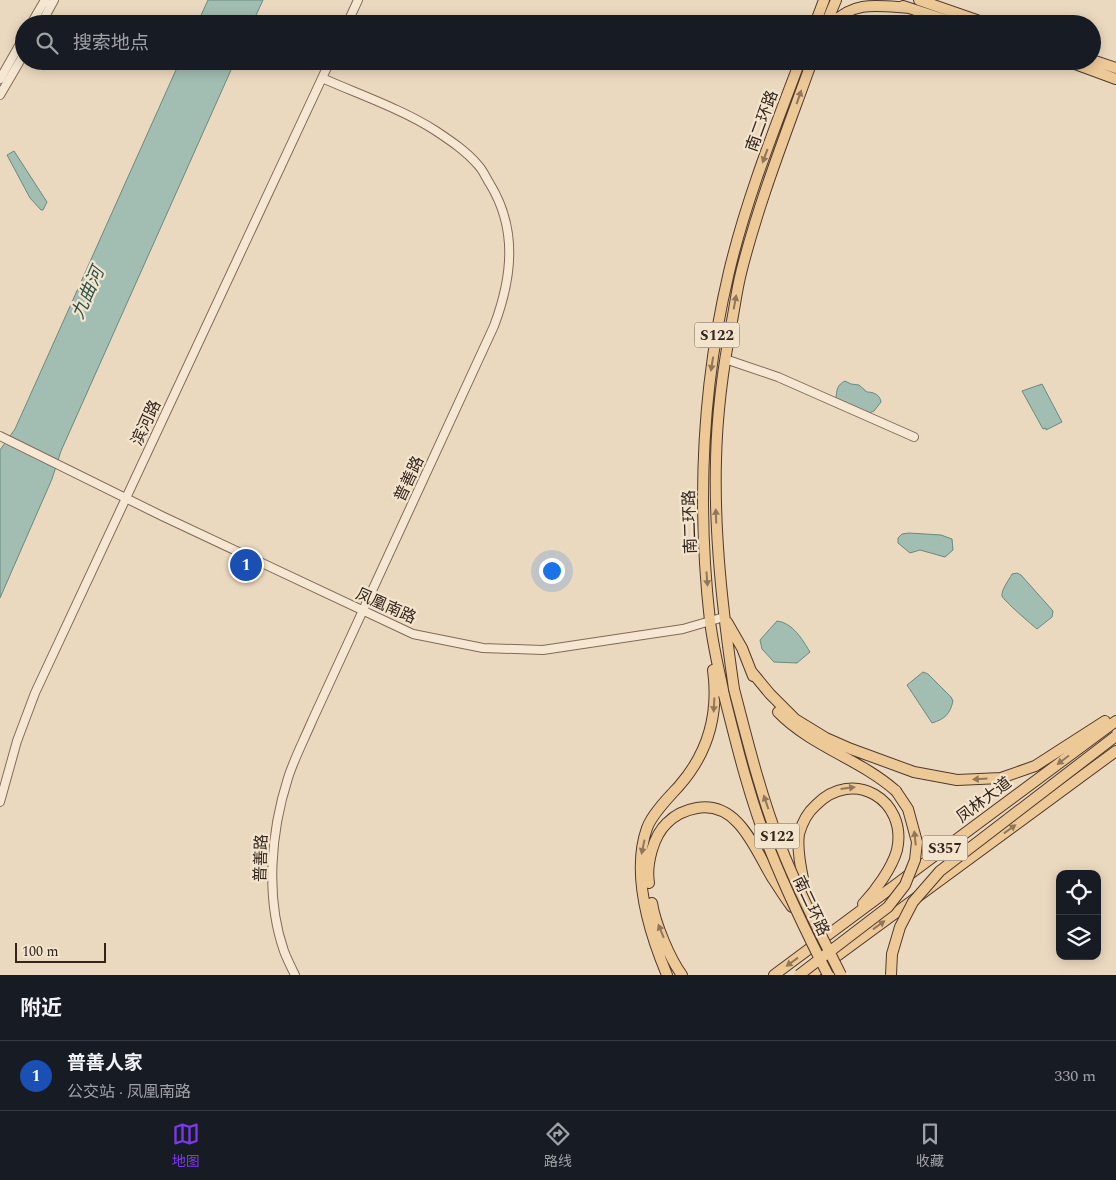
<!DOCTYPE html>
<html lang="zh">
<head>
<meta charset="utf-8">
<style>
  body { margin:0; font-family:Spectral,"Noto Sans SC",serif; background:#20242c; color:#f1f3f6 }
  .controls { position:absolute; right:15px; bottom:15px; display:grid; overflow:hidden; border-radius:10px; box-shadow:0 2px 12px #0003 }
  .controls button { width:45px; height:45px; display:grid; place-items:center; padding:0; border:0; border-bottom:1px solid #363941; background:#171b24; color:#f1f3f6; font:25px sans-serif }
  .scale { position:absolute; left:15px; bottom:12px; width:91px; box-sizing:border-box; padding-left:5px; border:2px solid #33251c; border-top:0; font-size:14px; line-height:18px; white-space:nowrap; color:#33251c; -webkit-text-stroke:4px #f3e4ce; paint-order:stroke }
  .you { position:absolute; left:551px; top:570px; width:18px; height:18px; margin:-12px; border:4px solid #fff; border-radius:50%; background:#1a73e8; box-shadow:0 0 0 8px #1a73e833 }
  .badge { display:grid; place-items:center; width:32px; height:32px; border-radius:50%; background:#7c3aed; color:#fff; font-size:16px; font-weight:700 }
  .pin { position:absolute; translate:-50% -50%; border:2px solid #fff; box-shadow:0 1px 5px #0006 }
  .list { margin:0; padding:0; list-style:none }
  h2 { display:flex; justify-content:space-between; align-items:center; height:65px; margin:0; padding:0 20px; font-size:21px }
  h2 small { font-size:16px; font-weight:400; color:#9ea1a6 }
  .list li { display:grid; grid-template-columns:32px 1fr auto; gap:15px; align-items:center; box-sizing:border-box; height:70px; padding:0 20px; border-top:1px solid #363941 }
  .list b { display:block; font-size:19px; white-space:nowrap }
  .list p { margin:0; font-size:16px; white-space:nowrap; color:#9ea1a6 }
  .list em { font-size:16px; font-style:normal; color:#9ea1a6 }
  .icon { flex:none; width:28px; height:28px; fill:none; stroke:currentColor; stroke-width:2; stroke-linecap:round; stroke-linejoin:round }
  .map { position:relative; flex:none; width:1116px; height:975px; overflow:hidden }
  .search { position:absolute; background:#171b24; box-shadow:0 2px 12px #0003; left:15px; right:15px; top:15px; height:55px; display:flex; align-items:center; gap:12px; box-sizing:border-box; padding:0 18px; border-radius:28px; color:#9ea1a6; font-size:19px }
  .sheet { height:135px; background:#171b24 }
  nav { display:flex; justify-content:space-around; align-items:center; box-sizing:border-box; height:70px; border-top:1px solid #363941; background:#171b24; font-size:14px; color:#9ea1a6 }
  nav a { display:grid; justify-items:center; gap:2px }
  nav .on { color:#7c3aed }
  .map>svg:first-child { display:block }
  .water { fill:#a2bdb2; stroke:#6a8a7e }
  .lines { fill:none; stroke-linecap:round; stroke-linejoin:round }
  .minor-casing { stroke:#826a59; stroke-width:10 }
  .major-casing { stroke:#50392d; stroke-width:12 }
  .minor { stroke:#f6e7d2; stroke-width:8 }
  .major { stroke:#edc998; stroke-width:10 }
  .major-bridge-casing { stroke:#50392d; stroke-width:12; stroke-linecap:butt }
  .major-bridge { stroke:#edc998; stroke-width:10 }
  .oneway { fill:#90775a }
  .labels { text-anchor:middle; dominant-baseline:central; stroke-width:4.5; stroke-linejoin:round; paint-order:stroke }
  .shield { fill:#f3e4ce; stroke:#6d5e51; stroke-width:1 }
  .shield-label { font-size:15px; font-weight:bold; fill:#33251c }
  .street-label { font-size:16px; fill:#33251c; stroke:#f3e4ce }
  .water-label { font-size:18px; font-style:italic; fill:#2c524b; stroke:#f3e4ce }
</style>
</head>
<body>
<div class="map">
<svg width="1116" height="975" viewBox="0 0 1116 975">
  <rect width="100%" height="100%" fill="#ebd9bf"/>
  <path class="water" d="M208 0H263L252 24H197Z
    M180 61H235L61 451 52 479 0 598V450L15 429Z
    M14 151 47 202 43 210H41L30 198 7 155Z
    M845 381 851 384 859 385 867 392C874 392 880 395 881 402L874 411 869 413 836 398C837 389 837 385 845 381Z
    M1042 384 1062 422 1046 430V428L1043 429 1022 391Z
    M909 533 941 535 952 539 953 550 945 557 920 550 910 553 898 543V538L902 534Z
    M1017 573 1021 575 1053 611 1052 617 1037 629C1032 625 1003 600 1002 596 1001 590 1009 580 1012 574Z
    M777 621C793 623 802 639 810 652L797 663 774 662 762 649 760 640Z
    M923 672 928 674 951 697 953 701C950 714 945 719 932 723L907 685Z"/>
  <g class="lines">
    <defs>
      <path id="minor" d="M31 24 45 0
        M41 24 54 0
        M347 24 358 0
        M0 79 24 37
        M0 95 24 54
        M725 359 778 377 914 437
        M0 436 162 516 413 634 483 648 543 650 683 629 724 617
        M0 802 17 741 35 693 330 61
        M295 975C291 967 287 959 284 951 265 897 271 831 288 778 294 759 304 740 312 721L494 326C512 278 518 230 490 184 486 178 483 170 478 165 466 151 451 141 436 131 404 110 358 94 322 78"/>
      <path id="major" d="M919 0 988 24
        M903 6 958 24
        M815 24 824 0
        M826 24 836 0
        M832 24C854 0 879 6 909 8
        M1092 60 1116 68
        M1067 61 1116 79
        M727 622 742 648 753 676
        M751 671 770 694 795 719 826 738 851 749 914 772 957 780 1001 778 1035 766 1105 721
        M734 689C723 613 714 537 716 460 717 413 723 367 732 321 735 305 737 289 741 273 759 201 787 131 812 61
        M724 695C719 670 713 646 710 621 697 505 702 386 729 272 746 200 774 130 800 61
        M778 712C812 747 860 759 896 791
        M649 883C646 865 653 836 667 823 675 815 685 810 697 808 739 801 755 850 773 879 779 888 785 898 792 907
        M652 903C655 923 670 959 682 975
        M808 905C805 885 796 854 799 834 802 823 808 812 816 805 853 767 908 800 897 850 892 868 876 890 863 904
        M667 975C649 932 631 873 647 828 652 814 669 797 679 786 709 752 719 714 713 670
        M774 975 1116 721
        M811 975 1116 751"/>
    </defs>
    <use href="#minor" class="minor-casing"/>
    <use href="#major" class="major-casing"/>
    <use href="#minor" class="minor"/>
    <use href="#major" class="major"/>
    <defs>
      <path id="major-bridge" d="M734 689C748 743 761 796 781 847 798 891 820 933 841 975
        M724 695C737 747 750 800 770 850 787 892 807 934 828 975
        M799 975 888 907 905 885 915 860 917 842 908 809 896 791
        M891 975 892 954 900 927 913 902 940 871 1116 736"/>
    </defs>
    <use href="#major-bridge" class="major-bridge-casing"/>
    <use href="#major-bridge" class="major-bridge"/>
  </g>
  <defs><path id="oneway-solid" d="M-6-.8H1V-3.2L6.5 0L1 3.2V.8H-6Z" transform="scale(1.25)"/></defs>
  <g class="oneway">
    <use href="#oneway-solid" transform="translate(799 97) rotate(-71)"/>
    <use href="#oneway-solid" transform="translate(765 156) rotate(110)"/>
    <use href="#oneway-solid" transform="translate(735 302) rotate(-80)"/>
    <use href="#oneway-solid" transform="translate(712 364) rotate(99)"/>
    <use href="#oneway-solid" transform="translate(716 516) rotate(-92)"/>
    <use href="#oneway-solid" transform="translate(707 579) rotate(86)"/>
    <use href="#oneway-solid" transform="translate(714 705) rotate(93)"/>
    <use href="#oneway-solid" transform="translate(1063 760) rotate(143)"/>
    <use href="#oneway-solid" transform="translate(980 779) rotate(177)"/>
    <use href="#oneway-solid" transform="translate(848 788) rotate(-7)"/>
    <use href="#oneway-solid" transform="translate(766 802) rotate(-109)"/>
    <use href="#oneway-solid" transform="translate(1010 829) rotate(-36)"/>
    <use href="#oneway-solid" transform="translate(915 838) rotate(-96)"/>
    <use href="#oneway-solid" transform="translate(643 847) rotate(102)"/>
    <use href="#oneway-solid" transform="translate(879 925) rotate(-36)"/>
    <use href="#oneway-solid" transform="translate(661 931) rotate(-112)"/>
    <use href="#oneway-solid" transform="translate(792 962) rotate(144)"/>
  </g>
  <g class="labels">
    <g class="shield">
      <rect x="694.5" y="322.5" width="45" height="25" rx="4"/>
      <rect x="754.5" y="823.5" width="45" height="25" rx="4"/>
      <rect x="922.5" y="835.5" width="45" height="25" rx="4"/>
    </g>
    <g class="shield-label">
      <text x="717" y="335">S122</text>
      <text x="777" y="836">S122</text>
      <text x="945" y="848">S357</text>
    </g>
    <g class="street-label">
      <text transform="translate(762 121) rotate(-70)">南二环路</text>
      <text transform="translate(146 423) rotate(-65)">滨河路</text>
      <text transform="translate(409 479) rotate(-65)">普善路</text>
      <text transform="translate(690 522) rotate(-92)">南二环路</text>
      <text transform="translate(386 606) rotate(24)">凤凰南路</text>
      <text transform="translate(984 800) rotate(-37)">凤林大道</text>
      <text transform="translate(261 858) rotate(-88)">普善路</text>
      <text transform="translate(811 906) rotate(65)">南二环路</text>
    </g>
    <g class="water-label">
      <text transform="translate(88 293) rotate(-66)">九曲河</text>
    </g>
  </g>
</svg>
<div class="controls">
<button><svg class="icon" aria-label="locate" viewBox="0 0 24 24"><circle cx="12" cy="12" r="6"/><path d="M12 2v4M12 18v4M2 12h4M18 12h4"/></svg></button>
<button><svg class="icon" aria-label="layers" viewBox="0 0 24 24"><path d="M12 4l9 5-9 5-9-5zM3 14l9 5 9-5"/></svg></button>
</div>
<div class="scale">100 m</div>
<div class="you"></div>
<div class="pin badge" style="left:246px;top:565px;background:#1a4fb4">1</div>
<div class="search"><svg class="icon" aria-label="search" viewBox="0 0 24 24"><circle cx="10" cy="10" r="6"/><path d="M15 15l6 6"/></svg>搜索地点</div>
</div>
<section class="sheet">
<h2>附近<small></small></h2>
<ul class="list">
<li><span class="badge" style="background:#1a4fb4">1</span><div><b>普善人家</b><p>公交站 · 凤凰南路</p></div><em>330 m</em></li>
</ul>
</section>
<nav>
<a class="on"><svg class="icon" aria-label="map" viewBox="0 0 24 24"><path d="M3 6l6-2 6 2 6-2v14l-6 2-6-2-6 2zM9 4v14M15 6v14"/></svg>地图</a>
<a><svg class="icon" aria-label="directions" viewBox="0 0 24 24"><path d="M12 3l9 9-9 9-9-9zM9 14v-3h6M13 9l2 2-2 2"/></svg>路线</a>
<a><svg class="icon" aria-label="saved" viewBox="0 0 24 24"><path d="M7 4h10v16l-5-4-5 4z"/></svg>收藏</a>
</nav>
</body>
</html>
